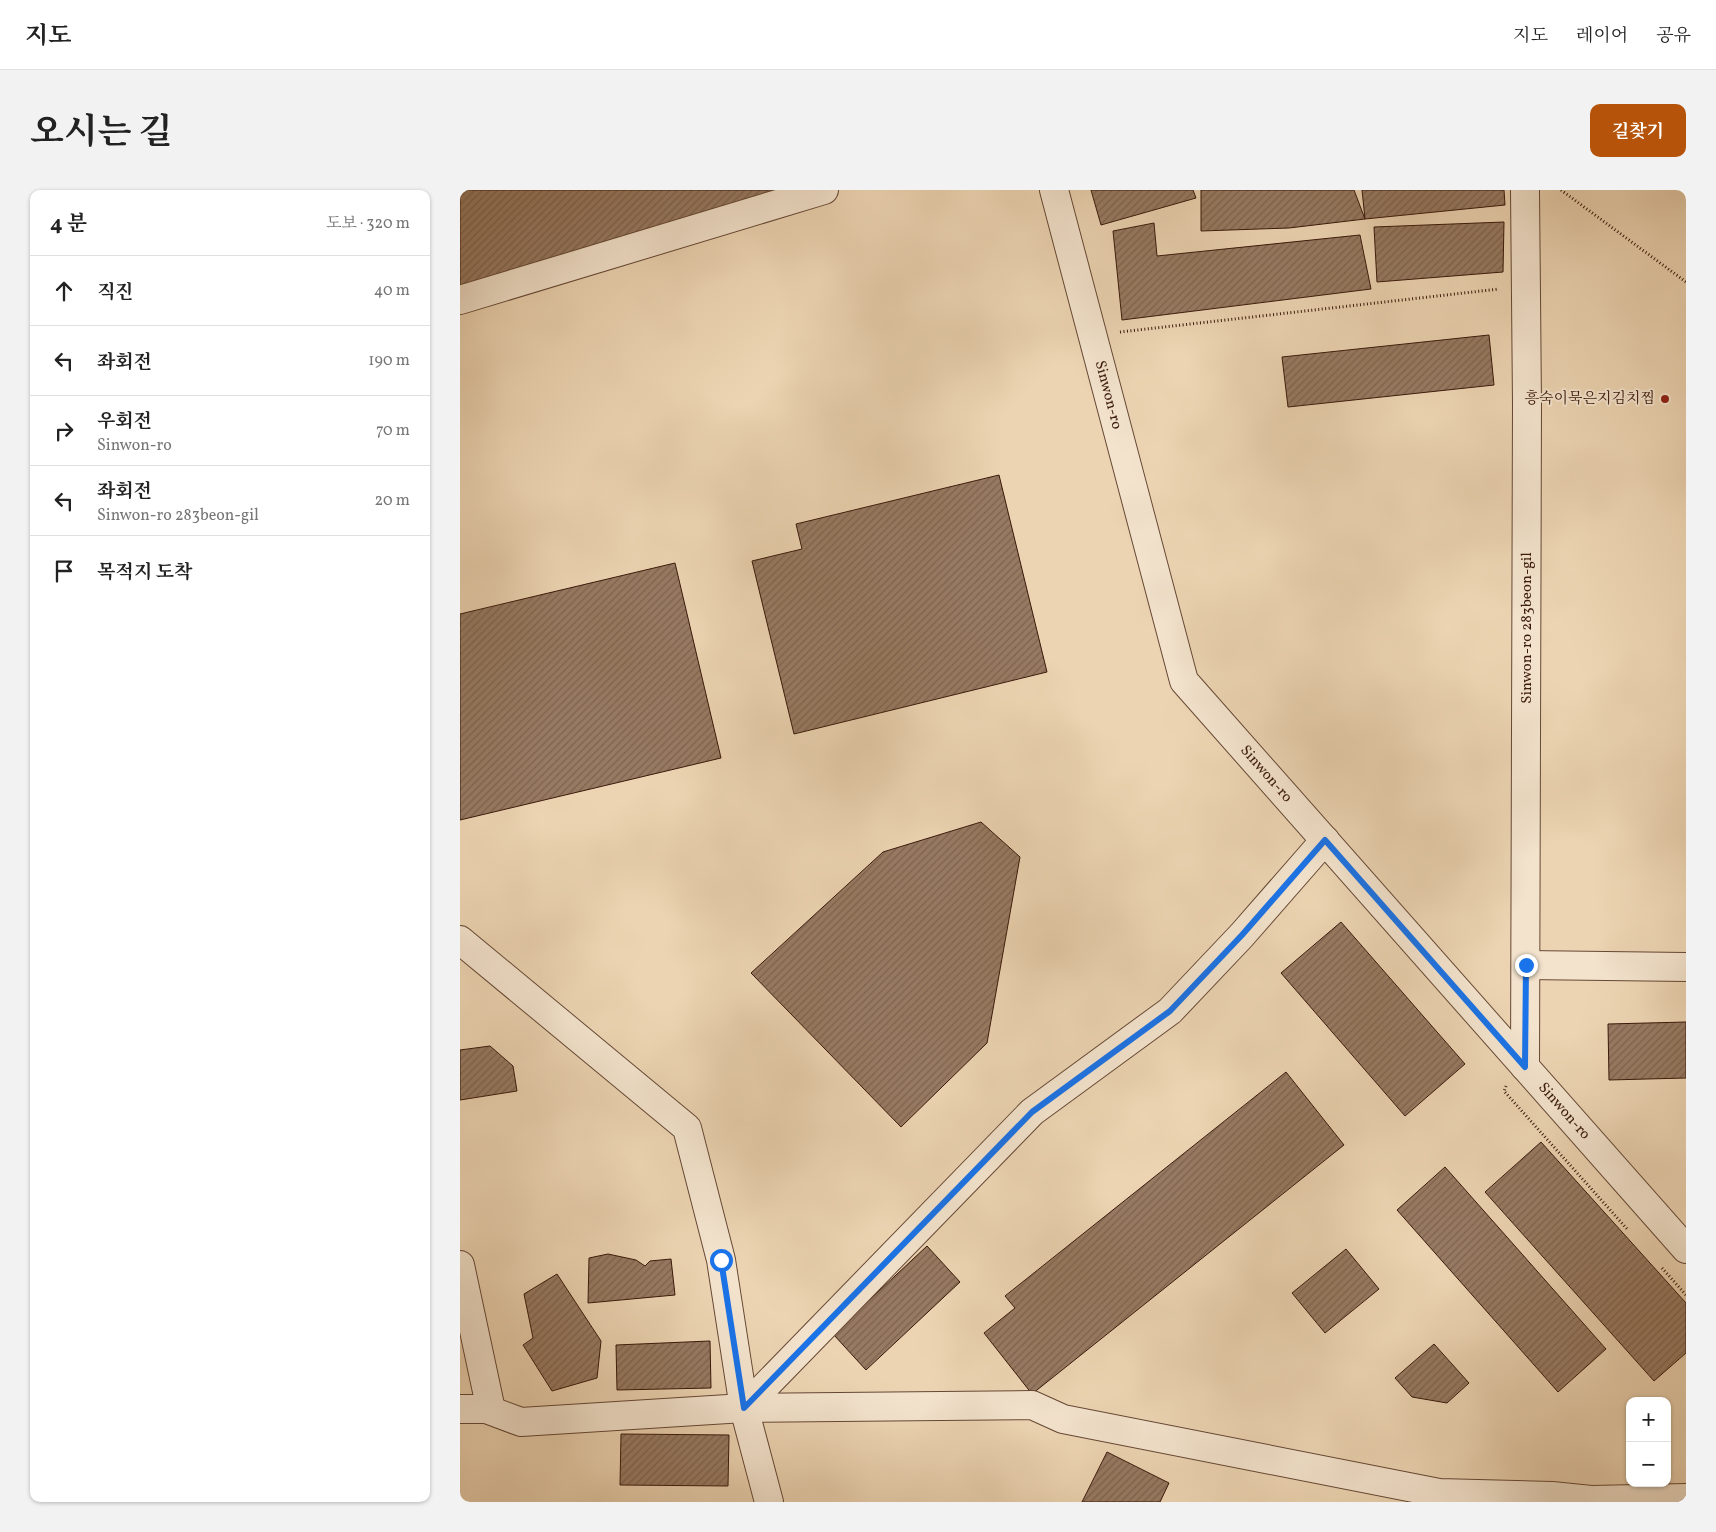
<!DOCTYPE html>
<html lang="ko">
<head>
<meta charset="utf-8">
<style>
  body { margin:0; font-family:Vollkorn,"Noto Serif KR",serif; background:#f2f2f2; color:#222 }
  .controls { position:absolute; right:15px; bottom:15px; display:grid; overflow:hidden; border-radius:10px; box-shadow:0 1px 4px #0004 }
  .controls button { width:45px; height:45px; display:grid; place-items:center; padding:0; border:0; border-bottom:1px solid #e0e0e0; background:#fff; color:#222; font:25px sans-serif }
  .stop { position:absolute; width:15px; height:15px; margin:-11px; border:4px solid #1a73e8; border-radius:50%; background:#fff }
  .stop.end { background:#1a73e8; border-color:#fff; box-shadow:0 1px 5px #0008 }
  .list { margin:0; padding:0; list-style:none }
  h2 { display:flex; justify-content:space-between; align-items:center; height:65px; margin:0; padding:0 20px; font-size:21px }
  h2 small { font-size:16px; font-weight:400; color:#767676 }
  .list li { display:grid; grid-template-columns:32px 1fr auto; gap:15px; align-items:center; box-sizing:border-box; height:70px; padding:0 20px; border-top:1px solid #e0e0e0 }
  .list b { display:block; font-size:19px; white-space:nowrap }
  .list p { margin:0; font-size:16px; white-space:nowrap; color:#767676 }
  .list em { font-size:16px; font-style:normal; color:#767676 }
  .icon { flex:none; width:28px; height:28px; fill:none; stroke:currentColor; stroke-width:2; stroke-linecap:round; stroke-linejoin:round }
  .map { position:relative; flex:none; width:1226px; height:1312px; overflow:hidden; border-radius:10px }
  header { display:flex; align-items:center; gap:30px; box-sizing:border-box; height:70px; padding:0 25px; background:#fff; border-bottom:1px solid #e0e0e0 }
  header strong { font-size:24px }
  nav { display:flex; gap:28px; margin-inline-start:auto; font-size:18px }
  .intro { display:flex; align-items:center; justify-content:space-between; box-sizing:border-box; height:120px; padding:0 30px }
  h1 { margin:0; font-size:35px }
  .button { padding:12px 22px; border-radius:10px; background:#b45309; color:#fff; font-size:18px; font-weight:700 }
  main { display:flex; gap:30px; padding:0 30px }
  aside { flex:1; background:#fff; border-radius:10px; box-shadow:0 1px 4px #0004 }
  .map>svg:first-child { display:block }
  .building { fill:url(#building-hatch); stroke:#3a190b }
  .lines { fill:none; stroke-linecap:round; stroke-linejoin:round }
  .minor-casing { stroke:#664835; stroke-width:30 }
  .path { stroke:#3a190b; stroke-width:3; stroke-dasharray:1 2.5; stroke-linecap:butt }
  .minor { stroke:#f3e3cd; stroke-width:28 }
  .route { stroke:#1a73e8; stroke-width:6 }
  .poi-dot { fill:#8f2418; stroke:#f3e3cd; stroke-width:2 }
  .labels { text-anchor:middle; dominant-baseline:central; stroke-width:4; stroke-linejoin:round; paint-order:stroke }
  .street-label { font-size:15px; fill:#3a190b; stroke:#f3e3cd }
  .poi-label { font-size:15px; fill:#3a190b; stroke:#f3e3cd; text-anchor:end }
</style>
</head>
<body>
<header>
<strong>지도</strong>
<nav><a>지도</a><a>레이어</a><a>공유</a></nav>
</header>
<div class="intro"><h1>오시는 길</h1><a class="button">길찾기</a></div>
<main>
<aside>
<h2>4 분<small>도보 · 320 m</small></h2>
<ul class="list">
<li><svg class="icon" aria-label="ahead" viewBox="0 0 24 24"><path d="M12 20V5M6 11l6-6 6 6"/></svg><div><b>직진</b></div><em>40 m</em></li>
<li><svg class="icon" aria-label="left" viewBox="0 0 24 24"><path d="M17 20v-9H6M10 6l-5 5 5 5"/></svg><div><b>좌회전</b></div><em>190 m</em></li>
<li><svg class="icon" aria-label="right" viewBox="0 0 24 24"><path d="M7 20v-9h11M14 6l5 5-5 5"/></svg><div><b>우회전</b><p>Sinwon-ro</p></div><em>70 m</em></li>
<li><svg class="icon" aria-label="left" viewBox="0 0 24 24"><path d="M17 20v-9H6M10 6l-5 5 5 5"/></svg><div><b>좌회전</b><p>Sinwon-ro 283beon-gil</p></div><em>20 m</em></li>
<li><svg class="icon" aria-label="arrive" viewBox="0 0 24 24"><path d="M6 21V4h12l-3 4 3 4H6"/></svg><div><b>목적지 도착</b></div></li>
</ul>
</aside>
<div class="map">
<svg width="1226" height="1312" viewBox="0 0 1226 1312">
  <defs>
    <pattern id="building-hatch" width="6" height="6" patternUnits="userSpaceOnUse" patternTransform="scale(1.25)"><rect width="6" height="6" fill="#977a62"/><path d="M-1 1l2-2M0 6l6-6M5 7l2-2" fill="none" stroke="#7c634f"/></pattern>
  </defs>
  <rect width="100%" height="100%" fill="#ecd4b2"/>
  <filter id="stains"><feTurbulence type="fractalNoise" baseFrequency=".004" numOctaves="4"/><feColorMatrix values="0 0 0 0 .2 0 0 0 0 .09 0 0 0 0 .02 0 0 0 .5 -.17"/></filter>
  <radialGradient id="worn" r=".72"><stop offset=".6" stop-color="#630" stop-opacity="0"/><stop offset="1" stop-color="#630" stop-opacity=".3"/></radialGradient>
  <path class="building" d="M0 0H336L0 99Z
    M631 0H733L736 8 641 35Z
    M741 0H894L905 29 829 38 741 41Z
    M902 0H1044L1045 15 905 29Z
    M1044 32 1043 82 917 92 914 37Z
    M694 33 697 66 900 45 911 99 662 130 653 41Z
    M1029 145 1034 195 828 217 822 167Z
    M539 285 587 482 334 544 292 371 342 359 336 334Z
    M215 373 261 568 0 630V424Z
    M521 632 560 667 527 853 441 937 291 783 423 662Z
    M881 732 1005 874 945 926 821 783Z
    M1226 832V888L1149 890 1148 834Z
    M30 856 53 876 57 901 0 910V860Z
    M826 882 884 955 572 1204 524 1143 555 1118 545 1106Z
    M1081 952 1226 1113V1163L1194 1191 1025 1002Z
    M985 977 1146 1159 1098 1202 937 1020Z
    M467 1056 500 1092 406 1180 373 1144Z
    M886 1059 919 1099 865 1143 832 1103Z
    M148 1064 176 1070 185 1076 190 1071 211 1069 215 1105 128 1113 129 1068Z
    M97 1084 141 1151 137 1188 92 1201 63 1155 73 1148 64 1104Z
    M250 1151 251 1198 157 1200 156 1155Z
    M974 1154 1009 1193 987 1213 952 1207 935 1188Z
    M161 1244 269 1245 268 1296 160 1295Z
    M647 1262 709 1293 700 1312H622Z"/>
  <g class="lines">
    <defs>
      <g id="minor">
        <path id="s1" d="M594 0 724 491 1226 1059"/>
        <path d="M1065 0 1067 214 1065 877"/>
        <path d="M0 110 364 0"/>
        <path d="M0 750 227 938 261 1070 284 1218 309 1312"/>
        <path d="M1066 775 1226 777"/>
        <path d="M0 1075 31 1220"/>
        <path d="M284 1218 572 922 710 821 782 745 865 650"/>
        <path d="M0 1219H26L61 1232 284 1218 572 1215 603 1229 979 1303 1092 1306 1131 1310 1226 1308"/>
      </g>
    </defs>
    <use href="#minor" class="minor-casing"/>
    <path class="path" d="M1101 0 1226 92
      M660 142 1039 99
      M1046 896 1044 901 1168 1040
      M1202 1078 1226 1105"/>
    <use href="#minor" class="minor"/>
  </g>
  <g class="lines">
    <path class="route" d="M261 1070 284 1218 572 922 710 821 782 745 865 650 1065 877 1066 775"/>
  </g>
  <circle class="poi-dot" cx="1205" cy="209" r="5"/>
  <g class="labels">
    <g class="street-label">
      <text stroke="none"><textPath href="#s1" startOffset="212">Sinwon-ro</textPath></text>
      <text transform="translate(1067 438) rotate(-90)">Sinwon-ro 283beon-gil</text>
      <text stroke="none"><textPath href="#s1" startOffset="632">Sinwon-ro</textPath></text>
      <text stroke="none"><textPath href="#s1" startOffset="1082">Sinwon-ro</textPath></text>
    </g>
    <g class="poi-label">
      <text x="1195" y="209">흥숙이묵은지김치찜</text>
    </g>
  </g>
  <rect width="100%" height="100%" filter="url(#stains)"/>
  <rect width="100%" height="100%" fill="url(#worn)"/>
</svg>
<div class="controls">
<button>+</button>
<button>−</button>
</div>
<div class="stop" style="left:261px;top:1070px"></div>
<div class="stop end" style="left:1066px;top:775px"></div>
</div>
</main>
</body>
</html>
